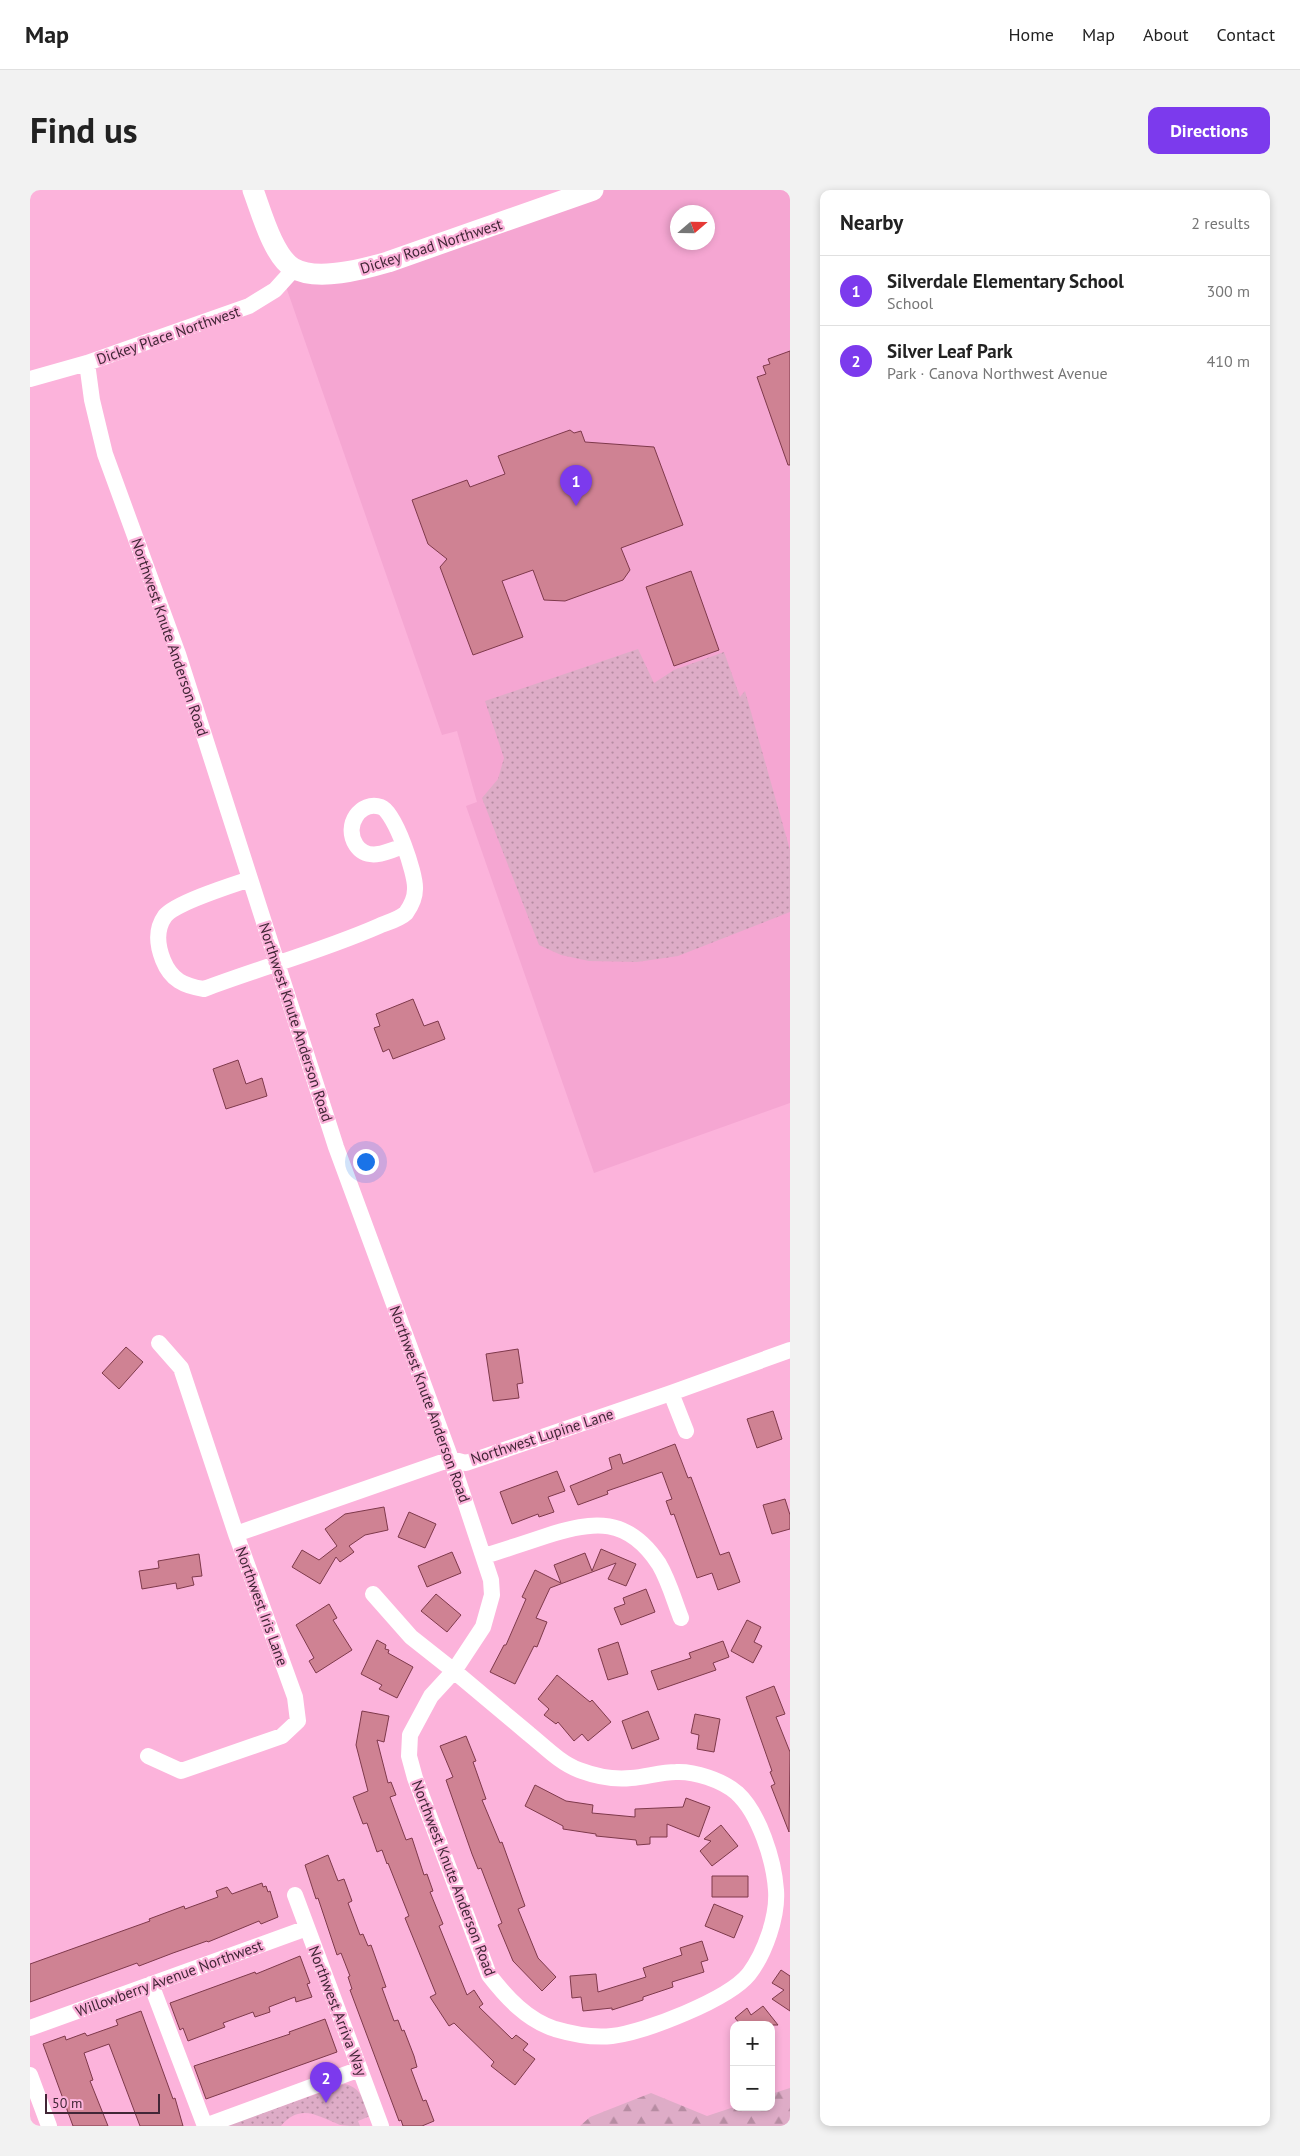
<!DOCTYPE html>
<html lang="en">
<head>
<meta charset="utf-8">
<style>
  body { margin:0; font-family:"PT Sans",sans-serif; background:#f2f2f2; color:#222 }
  .controls { position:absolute; right:15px; bottom:15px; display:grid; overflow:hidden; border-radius:10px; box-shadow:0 2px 8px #0003 }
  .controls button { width:45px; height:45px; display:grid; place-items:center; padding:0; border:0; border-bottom:1px solid #e0e0e0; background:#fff; color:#222; font:25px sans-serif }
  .compass { position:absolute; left:640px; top:15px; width:45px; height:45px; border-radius:50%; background:#fff; box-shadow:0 2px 8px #0003; rotate:70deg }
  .scale { position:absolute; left:15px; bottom:12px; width:115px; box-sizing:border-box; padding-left:5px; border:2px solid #412636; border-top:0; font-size:14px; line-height:18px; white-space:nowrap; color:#412636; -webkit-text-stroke:4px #fcb3db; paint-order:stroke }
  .you { position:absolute; left:335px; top:971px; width:18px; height:18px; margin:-12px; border:4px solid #fff; border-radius:50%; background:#1a73e8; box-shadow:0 0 0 8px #1a73e833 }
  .badge { display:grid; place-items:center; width:32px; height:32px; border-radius:50%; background:#7c3aed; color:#fff; font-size:16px; font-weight:700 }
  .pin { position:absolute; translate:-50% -41px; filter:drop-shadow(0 1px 2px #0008) }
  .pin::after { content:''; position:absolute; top:26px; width:18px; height:15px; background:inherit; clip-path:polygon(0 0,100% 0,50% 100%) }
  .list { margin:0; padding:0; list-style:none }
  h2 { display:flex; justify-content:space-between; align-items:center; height:65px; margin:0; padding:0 20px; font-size:21px }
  h2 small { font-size:16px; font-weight:400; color:#767676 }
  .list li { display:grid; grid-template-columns:32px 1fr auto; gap:15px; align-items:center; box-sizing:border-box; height:70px; padding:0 20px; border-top:1px solid #e0e0e0 }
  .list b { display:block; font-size:19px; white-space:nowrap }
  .list p { margin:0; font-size:16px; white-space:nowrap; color:#767676 }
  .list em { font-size:16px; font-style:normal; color:#767676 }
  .map { position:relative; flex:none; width:760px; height:1936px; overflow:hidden; border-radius:10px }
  header { display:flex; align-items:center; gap:30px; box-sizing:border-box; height:70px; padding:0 25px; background:#fff; border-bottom:1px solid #e0e0e0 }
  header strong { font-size:24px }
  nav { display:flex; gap:28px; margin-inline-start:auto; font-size:18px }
  .intro { display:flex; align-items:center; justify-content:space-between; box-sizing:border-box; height:120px; padding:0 30px }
  h1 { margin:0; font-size:35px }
  .button { padding:12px 22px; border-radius:10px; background:#7c3aed; color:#fff; font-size:18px; font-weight:700 }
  main { display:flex; gap:30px; padding:0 30px }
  aside { flex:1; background:#fff; border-radius:10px; box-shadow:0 2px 8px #0003 }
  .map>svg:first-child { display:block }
  .built { fill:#f5a6d2; fill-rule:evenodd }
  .forest { fill:url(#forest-firs) }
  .park { fill:url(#park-dots) }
  .building { fill:#cf8293; stroke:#7e394b }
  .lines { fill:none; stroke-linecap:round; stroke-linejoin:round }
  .minor { stroke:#fff; stroke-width:16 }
  .tertiary { stroke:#fff; stroke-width:21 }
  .labels { text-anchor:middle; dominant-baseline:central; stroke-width:4.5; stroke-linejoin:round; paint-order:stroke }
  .street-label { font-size:15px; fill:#412636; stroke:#fcb3db }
</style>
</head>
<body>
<header>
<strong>Map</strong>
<nav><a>Home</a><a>Map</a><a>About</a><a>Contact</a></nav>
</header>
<div class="intro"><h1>Find us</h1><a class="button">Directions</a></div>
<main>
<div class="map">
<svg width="760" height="1936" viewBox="0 0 760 1936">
  <defs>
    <pattern id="forest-firs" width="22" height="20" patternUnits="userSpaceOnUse" patternTransform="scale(1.25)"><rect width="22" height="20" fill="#deacc7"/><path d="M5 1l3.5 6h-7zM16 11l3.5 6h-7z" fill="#b68ca2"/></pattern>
    <pattern id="park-dots" width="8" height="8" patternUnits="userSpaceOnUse" patternTransform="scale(1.25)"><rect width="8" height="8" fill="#deacc7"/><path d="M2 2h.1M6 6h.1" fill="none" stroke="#b68ca2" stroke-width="1.8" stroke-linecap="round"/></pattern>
  </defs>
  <rect width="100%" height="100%" fill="#fcb3db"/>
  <path class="built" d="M563 0H760V913L564 983 436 616 447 612 427 541 412 545 254 91 285 84ZM648 22H678V52H648Z"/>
  <path class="forest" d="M760 1898V1936H550L560 1927 621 1903 677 1926 704 1917H741V1904Z"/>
  <path class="park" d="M608 459 624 493 644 480 694 462 710 507 715 501 760 660V722L648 766 607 772 559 771 531 765 509 755 452 608 468 589 474 568 455 511Z
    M315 1894C332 1898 334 1912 340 1926L328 1931 330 1936C324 1936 316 1936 310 1935 287 1926 271 1913 251 1936H196Z"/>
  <path class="building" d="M760 161V275H758L727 187 736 184 733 176 740 174 738 169Z
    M540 240 544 243 551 241 555 252 624 257 653 335 591 358 600 380 593 390 535 411 514 410 503 380 472 391 493 447 443 465 410 377 417 369 398 354 382 310 437 290 440 297 475 284 468 266Z
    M661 381 689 460 644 476 616 397Z
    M383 809 394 836 408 831 415 849 363 869 359 859 353 862 344 838 350 836 346 824Z
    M208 870 216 894 232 888 237 906 196 919 183 879Z
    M96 1157 113 1172 89 1199 72 1183Z
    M488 1159 493 1193 487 1194 489 1208 463 1211 456 1164Z
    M743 1221 752 1249 727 1258 717 1229Z
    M645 1254 658 1288 661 1287 690 1365 699 1362 710 1392 688 1400 682 1383 667 1388 644 1324 641 1325 636 1311 642 1309 632 1282 577 1301 578 1304 548 1315 540 1296 582 1279 579 1268 590 1264 593 1274Z
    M527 1281 535 1301 518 1307 524 1322 509 1327 508 1324 482 1334 470 1302Z
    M755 1309 760 1325V1339L742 1344 733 1315Z
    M354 1317 358 1340 335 1345 319 1356 324 1362 310 1372 306 1367 290 1394 262 1377 272 1360 289 1370 307 1356 295 1339 315 1324Z
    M379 1322 406 1334 395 1358 368 1347Z
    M571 1359 606 1374 596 1396 578 1389 586 1373 520 1398 506 1428 517 1432 507 1457 504 1456 485 1494 460 1482 474 1455H476L496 1409 492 1407 505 1380 531 1393 524 1375 555 1363 562 1381Z
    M422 1362 431 1383 397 1397 388 1376Z
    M169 1364 172 1386 162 1387 164 1395 147 1399 146 1393 112 1399 109 1381 129 1378 128 1371Z
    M616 1399 625 1422 591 1435 584 1418 595 1414 593 1408Z
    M406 1404 431 1425 417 1442 391 1421Z
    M299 1414 307 1428 303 1430 322 1460 286 1483 279 1471 284 1468 266 1435Z
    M717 1430 731 1437 724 1452 732 1456 723 1473 701 1461Z
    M347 1450 356 1455 355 1459 359 1460 358 1463 383 1477 367 1508 349 1499 352 1495 331 1484Z
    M693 1451 699 1467 683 1473 686 1480 628 1500 621 1481 661 1468 659 1463Z
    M588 1452 598 1484 578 1490 568 1459Z
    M527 1485 560 1512 562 1510 581 1532 558 1551 552 1544 544 1551 528 1532 526 1534 514 1525 519 1519 508 1509Z
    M744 1496 755 1524 746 1527 760 1562 759 1642 741 1596 745 1594 740 1582 742 1581 716 1507Z
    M332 1521 359 1526 354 1552 347 1550 358 1593 361 1592 366 1605 360 1607 376 1650 382 1648 394 1685 397 1684 403 1701 400 1702 413 1734 409 1736 437 1805 444 1800 453 1814 449 1817 482 1849 486 1845 498 1854 493 1860 505 1869 485 1895 461 1876 464 1872 424 1833 419 1836 400 1807 406 1804 375 1728 379 1726 358 1673 357 1674 352 1660 347 1662 337 1633 333 1634 323 1607 338 1601 326 1555Z
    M618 1521 629 1549 602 1559 592 1531Z
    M665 1524 690 1529 684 1562 667 1559 669 1545 661 1543Z
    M436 1546 446 1571 443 1572 456 1609 452 1610 470 1653 472 1652 495 1716 488 1719 508 1768 526 1787 512 1801 483 1771 468 1735 472 1733 451 1678 448 1679 442 1664 416 1590 423 1587 410 1556Z
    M505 1595 536 1611 563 1615 562 1623 605 1627V1619L653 1617 656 1608 680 1617 669 1647 637 1634V1647H620V1654L607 1655 606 1650 566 1646V1644L533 1639V1636L495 1616Z
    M691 1635 708 1656 682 1676 670 1661 681 1651 674 1649Z
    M298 1665 308 1691 314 1689 322 1711 318 1713 330 1745 333 1744 338 1756 341 1755 356 1797 352 1798 364 1831 368 1830 372 1841 374 1840 384 1866 387 1877 381 1879 393 1911 396 1910 404 1931 392 1936H373L371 1930 369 1931 320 1800 322 1799 318 1787 320 1786 311 1763 307 1765 288 1708 286 1709 275 1675Z
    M682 1686H718V1707H682Z
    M232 1693 233 1697 236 1696 238 1702 240 1701 248 1727 231 1734 229 1731 178 1752 177 1751 143 1763 109 1776 107 1773 0 1812V1774L120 1731 119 1729 154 1716 155 1719 188 1707 186 1701 197 1697 202 1704Z
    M684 1714 713 1726 704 1748 675 1736Z
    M672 1751 678 1770 671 1772 674 1782 642 1792 643 1797 613 1807V1810L582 1820V1818L553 1821 551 1807 542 1808 540 1786 566 1784 568 1802 616 1787 613 1778 652 1765 650 1758Z
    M270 1766 280 1793 277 1794 282 1807 266 1812 265 1807 239 1817 240 1822 225 1827 223 1822 193 1833 195 1837 158 1851 153 1838 150 1840 140 1813 225 1782 226 1784Z
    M751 1780 760 1786V1821L742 1809 754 1800 742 1793Z
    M733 1816 748 1835H708L710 1834 705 1828 717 1818 721 1825Z
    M111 1821 143 1909 145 1908 153 1936H110L79 1854 54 1863 63 1890 60 1891 78 1936H43L13 1854 35 1846 36 1850 55 1843 57 1846 88 1835 86 1830Z
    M295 1829 307 1862 176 1909 164 1876 260 1844 259 1842Z"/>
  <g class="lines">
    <path class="minor" d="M57 173 62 210 75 264 148 464 306 957 421 1269 461 1390 462 1405 453 1437 424 1481 381 1447 343 1404
      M0 189 57 173 219 116 245 100 264 79
      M220 689C202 695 145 713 135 726 125 740 127 755 133 770 141 790 154 796 174 799 232 777 292 761 349 736 356 733 370 729 376 723 381 716 385 707 385 699 386 684 365 622 351 617 331 610 313 635 326 655 337 672 358 662 373 656
      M641 1203 656 1241
      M206 1344 421 1269 436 1273 641 1203 760 1160
      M454 1366C474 1360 495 1353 516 1346 564 1330 598 1327 629 1374 639 1391 644 1410 651 1428
      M424 1481C449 1502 474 1523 499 1544 514 1556 530 1573 549 1580 565 1586 583 1590 601 1588 616 1587 631 1582 646 1582 664 1581 692 1590 707 1603 729 1623 744 1670 746 1700 748 1726 735 1763 719 1784 698 1810 615 1842 582 1846 564 1848 542 1844 525 1839 497 1830 477 1808 459 1785L385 1588 379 1566 380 1545 401 1506Z
      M118 1566 151 1581 252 1546 268 1531 265 1507 206 1344 151 1178 129 1153
      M265 1705 351 1936
      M121 1794 175 1936
      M0 1838 277 1738
      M0 1885 19 1936
      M175 1936 330 1879"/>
    <path class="tertiary" d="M223 0C231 21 243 66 263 78 287 92 334 79 358 72L563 0"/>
  </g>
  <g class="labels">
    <g class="street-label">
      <text transform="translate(401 56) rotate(-18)">Dickey Road Northwest</text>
      <text transform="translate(138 145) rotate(-19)">Dickey Place Northwest</text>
      <text transform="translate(140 447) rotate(71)">Northwest Knute Anderson Road</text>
      <text transform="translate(266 832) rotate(72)">Northwest Knute Anderson Road</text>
      <text transform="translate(400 1214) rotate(70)">Northwest Knute Anderson Road</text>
      <text transform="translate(512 1246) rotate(-18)">Northwest Lupine Lane</text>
      <text transform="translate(232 1416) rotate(70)">Northwest Iris Lane</text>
      <text transform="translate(424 1688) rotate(69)">Northwest Knute Anderson Road</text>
      <text transform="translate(139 1788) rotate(-20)">Willowberry Avenue Northwest</text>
      <text transform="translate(308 1821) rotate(69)">Northwest Arriva Way</text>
    </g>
  </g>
</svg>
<div class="controls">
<button>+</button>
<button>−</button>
</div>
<svg class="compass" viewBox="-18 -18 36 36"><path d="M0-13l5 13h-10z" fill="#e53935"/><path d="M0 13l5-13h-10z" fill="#767676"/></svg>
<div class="scale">50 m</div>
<div class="you"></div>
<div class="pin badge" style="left:546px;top:316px">1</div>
<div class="pin badge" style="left:296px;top:1913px">2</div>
</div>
<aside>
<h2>Nearby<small>2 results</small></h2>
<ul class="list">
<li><span class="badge">1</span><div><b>Silverdale Elementary School</b><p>School</p></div><em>300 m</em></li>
<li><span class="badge">2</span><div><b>Silver Leaf Park</b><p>Park · Canova Northwest Avenue</p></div><em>410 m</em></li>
</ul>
</aside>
</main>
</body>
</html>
